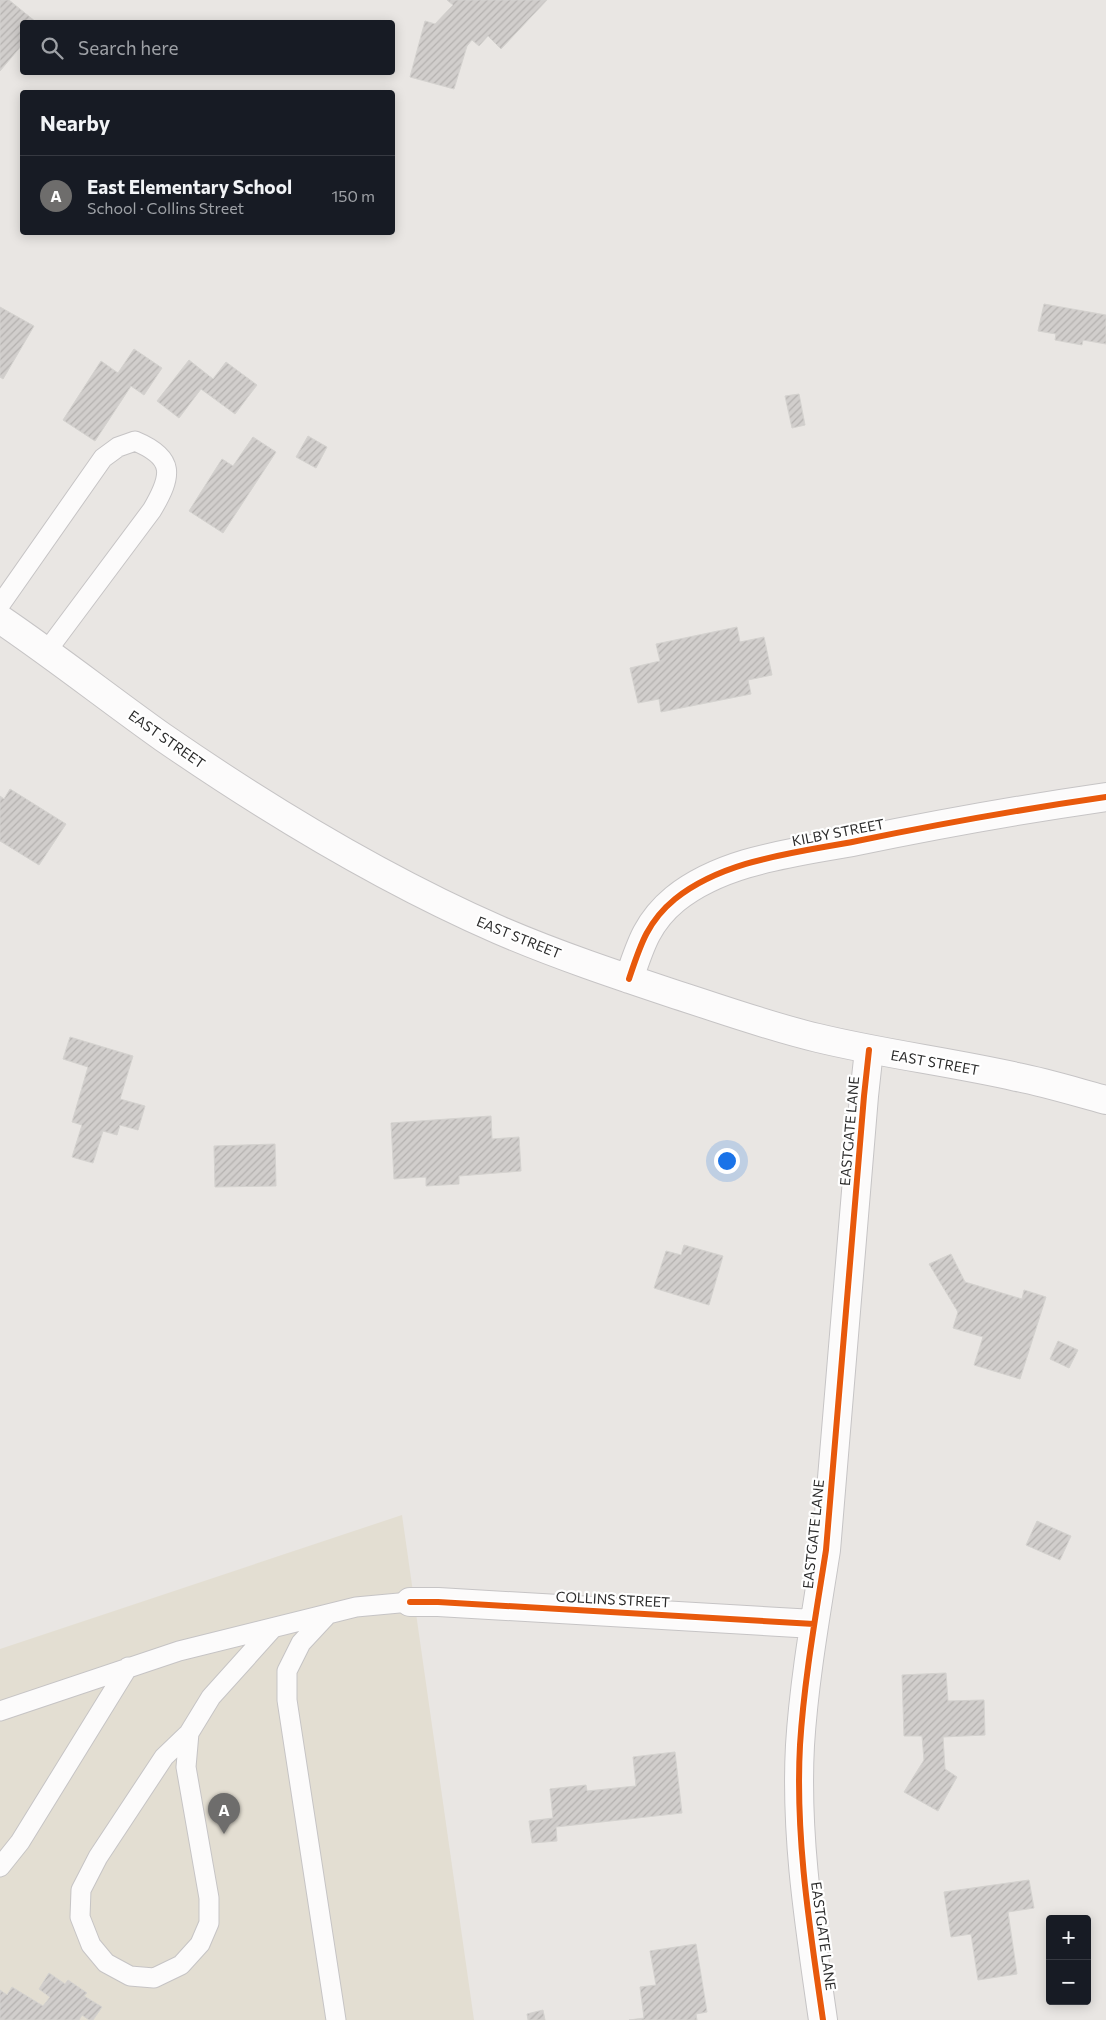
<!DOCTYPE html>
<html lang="en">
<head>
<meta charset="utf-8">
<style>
  body { margin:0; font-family:Commissioner,sans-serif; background:#242831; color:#f1f3f6 }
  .controls { position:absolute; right:15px; bottom:15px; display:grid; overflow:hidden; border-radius:5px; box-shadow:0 2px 12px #0003 }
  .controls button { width:45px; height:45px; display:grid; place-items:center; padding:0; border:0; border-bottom:1px solid #363941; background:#171b24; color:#f1f3f6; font:25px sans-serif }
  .you { position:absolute; left:726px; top:1160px; width:18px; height:18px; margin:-12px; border:4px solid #fff; border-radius:50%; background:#1a73e8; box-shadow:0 0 0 8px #1a73e833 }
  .badge { display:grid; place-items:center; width:32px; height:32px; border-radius:50%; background:#6e6d6c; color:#fff; font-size:16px; font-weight:700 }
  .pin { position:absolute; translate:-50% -41px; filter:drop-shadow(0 1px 2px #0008) }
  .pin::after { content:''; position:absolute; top:26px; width:18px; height:15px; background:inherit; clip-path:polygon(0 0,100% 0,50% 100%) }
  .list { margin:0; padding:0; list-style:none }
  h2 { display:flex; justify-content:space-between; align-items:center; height:65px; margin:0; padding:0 20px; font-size:21px }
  h2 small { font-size:16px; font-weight:400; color:#9ea1a6 }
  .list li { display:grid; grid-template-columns:32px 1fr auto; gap:15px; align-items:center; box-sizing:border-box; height:80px; padding:0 20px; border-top:1px solid #363941 }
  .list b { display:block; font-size:19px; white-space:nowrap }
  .list p { margin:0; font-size:16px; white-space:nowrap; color:#9ea1a6 }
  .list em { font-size:16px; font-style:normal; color:#9ea1a6 }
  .icon { flex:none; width:28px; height:28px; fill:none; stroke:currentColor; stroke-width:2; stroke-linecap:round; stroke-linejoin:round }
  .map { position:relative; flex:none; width:1106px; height:2020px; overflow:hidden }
  .search { position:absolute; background:#171b24; box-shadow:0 2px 12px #0003; left:20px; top:20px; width:375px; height:55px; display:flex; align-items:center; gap:12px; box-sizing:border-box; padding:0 18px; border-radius:5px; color:#9ea1a6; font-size:19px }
  .panel { position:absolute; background:#171b24; box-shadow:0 2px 12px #0003; left:20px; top:90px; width:375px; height:145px; border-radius:5px }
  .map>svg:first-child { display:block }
  .education { fill:#e3ded2 }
  .building { fill:url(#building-hatch); stroke:#d4d2cf }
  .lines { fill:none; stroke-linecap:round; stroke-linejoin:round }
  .lane-casing { stroke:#c6c4c5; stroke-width:21 }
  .street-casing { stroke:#c6c4c5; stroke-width:30 }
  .secondary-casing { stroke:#c6c4c5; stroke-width:30 }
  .lane { stroke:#fcfbfb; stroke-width:19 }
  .street { stroke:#fcfbfb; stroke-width:28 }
  .secondary { stroke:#fcfbfb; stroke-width:28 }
  .cycleway-casing { stroke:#fff; stroke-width:9 }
  .cycleway { stroke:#e8590c; stroke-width:6 }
  .labels { text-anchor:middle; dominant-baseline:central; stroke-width:4.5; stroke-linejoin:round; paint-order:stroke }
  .street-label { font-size:14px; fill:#2c2c2c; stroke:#fff }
</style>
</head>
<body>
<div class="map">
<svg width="1106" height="2020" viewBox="0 0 1106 2020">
  <defs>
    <pattern id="building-hatch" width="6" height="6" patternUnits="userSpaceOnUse" patternTransform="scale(1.25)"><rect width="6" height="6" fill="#d1cecc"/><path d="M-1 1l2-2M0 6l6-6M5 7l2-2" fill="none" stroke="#b4b1af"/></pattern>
  </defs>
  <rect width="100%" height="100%" fill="#e9e6e3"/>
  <path class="education" d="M402 1515 474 2020H0V1649Z"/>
  <path class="building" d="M0 0H9L36 22H22V45L0 71Z
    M447 0H547L501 49 488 36 479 46 472 40 467 46 454 89 410 77 425 21 435 24 453 5Z
    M1044 304 1106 315V344L1083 340 1082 345 1055 340 1056 334 1038 331Z
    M0 307 34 326 3 379 0 377Z
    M134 349 162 368 144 395 131 386 95 441 63 420 101 361 118 373Z
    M189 360 213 379 226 362 257 385 235 414 201 389 179 418 157 401Z
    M799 394 805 425 792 428 785 396Z
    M308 436 327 447 316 468 296 457Z
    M253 437 276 452 223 533 189 511 222 459 233 466Z
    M737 627 740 642 764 637 772 675 748 680 751 694 661 712 659 699 638 703 630 668 660 661 656 644Z
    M10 789 66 824 39 865 0 841V796L4 799Z
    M70 1037 133 1056 120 1099 145 1106 138 1130 120 1125 117 1135 103 1131 93 1163 72 1157 82 1125 72 1122 88 1067 63 1059Z
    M491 1116 492 1139 519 1137 521 1171 459 1176V1184L426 1186V1177L394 1179 391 1123Z
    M275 1144 276 1186 215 1187 214 1146Z
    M684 1245 723 1256 709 1305 654 1288 666 1251 681 1255Z
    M951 1254 965 1282 1022 1299 1024 1290 1046 1297 1020 1379 974 1365 983 1337 953 1328 958 1312 929 1264Z
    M1058 1341 1078 1350 1069 1368 1050 1359Z
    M1037 1521 1071 1536 1060 1560 1026 1545Z
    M946 1673 948 1701 984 1700 985 1735 943 1737 945 1769 957 1777 938 1811 904 1792 924 1760 922 1736H904L902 1675Z
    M675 1752 682 1813 556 1827 557 1841 532 1843 529 1821 553 1818 550 1789 586 1785 587 1791 636 1786 633 1757Z
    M1029 1880 1034 1908 1008 1912 1017 1974 978 1980 971 1934 951 1937 944 1892Z
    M696 1944 707 2012 696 2014 697 2020H629L644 2018 640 1987 656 1985 650 1951Z
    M49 1973 65 1984 68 1980 87 1993 84 1996 102 2007 93 2020H89L82 2015 79 2020H0V1990L7 1995 12 1987 43 2006 50 1997 39 1989Z
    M543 2010 545 2020H528L527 2014Z"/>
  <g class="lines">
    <defs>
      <path id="lane" d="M0 605 103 458 118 447 135 441C176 458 172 476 152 510L46 652
        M328 1614 301 1643 287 1671V1700L336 2020
        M0 1711 179 1651 356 1607 410 1602
        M189 1733 186 1767 209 1898V1923L200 1944 181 1965 154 1978 130 1976 106 1963 91 1945 80 1917 81 1890 98 1857 164 1757 189 1733 211 1697 273 1628
        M0 1867 20 1842 128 1667"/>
      <path id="street" d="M410 1602H438L814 1624
        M823 2020C810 1929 795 1838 800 1745 804 1681 816 1614 826 1550L864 1096 869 1050"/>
      <path id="secondary" d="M0 619C56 657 109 699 164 738 270 811 380 878 499 930 557 955 617 975 677 995 724 1010 771 1027 818 1038 884 1054 951 1062 1017 1077 1047 1083 1076 1092 1106 1100
        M629 979C640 946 647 922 675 899 725 859 796 853 857 841 939 824 1023 809 1106 797"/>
    </defs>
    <use href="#lane" class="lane-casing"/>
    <use href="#street" class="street-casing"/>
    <use href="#secondary" class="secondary-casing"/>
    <use href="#lane" class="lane"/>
    <use href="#street" class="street"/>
    <use href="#secondary" class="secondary"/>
    <defs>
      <path id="cycleway" d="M629 979C640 946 647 922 675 899 725 859 796 853 857 841 939 824 1023 809 1106 797
        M410 1602H438L814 1624
        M823 2020C810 1929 795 1838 800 1745 804 1681 816 1614 826 1550L864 1096 869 1050"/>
    </defs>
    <use href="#cycleway" class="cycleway-casing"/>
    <use href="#cycleway" class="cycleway"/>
  </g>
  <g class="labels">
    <g class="street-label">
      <text transform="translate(167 739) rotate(35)">EAST STREET</text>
      <text transform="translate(838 832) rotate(-11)">KILBY STREET</text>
      <text transform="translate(519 937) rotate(22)">EAST STREET</text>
      <text transform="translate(935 1062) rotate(10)">EAST STREET</text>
      <text transform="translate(849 1131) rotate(-85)">EASTGATE LANE</text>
      <text transform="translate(813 1534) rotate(-84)">EASTGATE LANE</text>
      <text transform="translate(613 1599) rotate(3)">COLLINS STREET</text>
      <text transform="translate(824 1936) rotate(82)">EASTGATE LANE</text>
    </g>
  </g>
</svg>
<div class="controls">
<button>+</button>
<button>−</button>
</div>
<div class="you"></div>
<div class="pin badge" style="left:224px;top:1834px">A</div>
<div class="search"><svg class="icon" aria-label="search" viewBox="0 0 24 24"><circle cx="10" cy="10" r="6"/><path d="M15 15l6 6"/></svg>Search here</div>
<section class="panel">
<h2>Nearby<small></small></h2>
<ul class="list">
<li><span class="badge">A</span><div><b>East Elementary School</b><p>School · Collins Street</p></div><em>150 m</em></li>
</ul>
</section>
</div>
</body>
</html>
